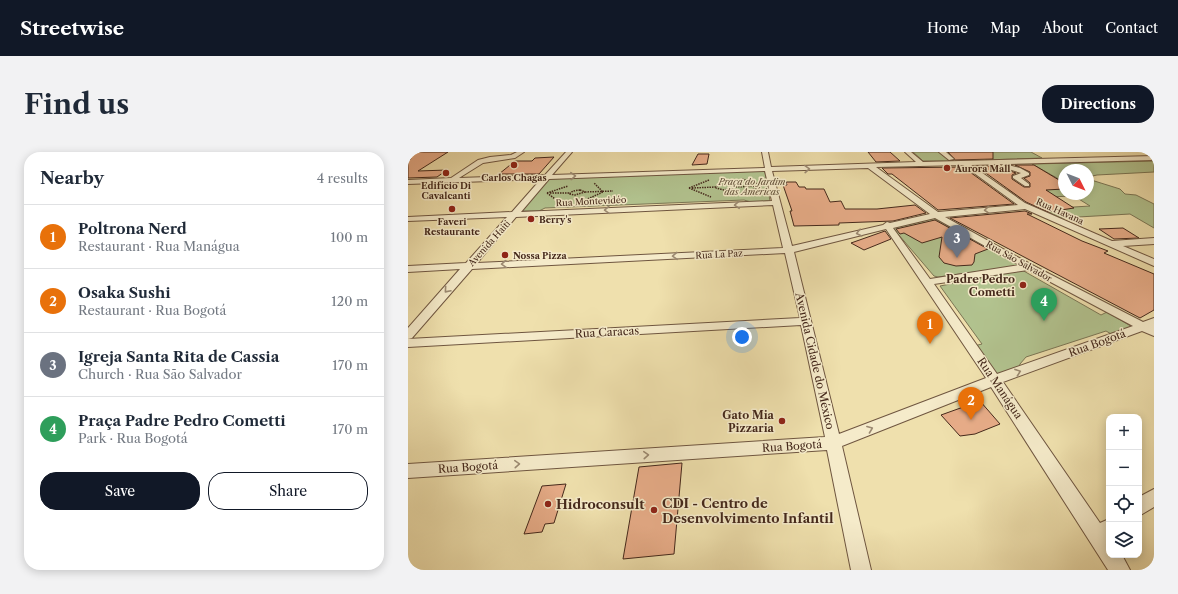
<!DOCTYPE html>
<html lang="en">
<head>
<meta charset="utf-8">
<style>
  body { margin:0; font-family:"Libre Caslon Text",serif; background:#f2f2f3; color:#1f2937 }
  .controls { position:absolute; right:12px; bottom:12px; display:grid; overflow:hidden; border-radius:8px; box-shadow:0 2px 10px #0003 }
  .controls button { width:36px; height:36px; display:grid; place-items:center; padding:0; border:0; border-bottom:1px solid #e0e1e3; background:#fff; color:#1f2937; font:20px sans-serif }
  .compass { position:absolute; left:650px; top:12px; width:36px; height:36px; border-radius:50%; background:#fff; box-shadow:0 2px 10px #0003; rotate:132deg }
  .you { position:absolute; left:334px; top:185px; width:14px; height:14px; margin:-10px; border:3px solid #fff; border-radius:50%; background:#1a73e8; box-shadow:0 0 0 6px #1a73e833 }
  .badge { display:grid; place-items:center; width:26px; height:26px; border-radius:50%; background:#111827; color:#fff; font-size:13px; font-weight:700 }
  .pin { position:absolute; translate:-50% -33px; filter:drop-shadow(0 1px 2px #0008) }
  .pin::after { content:''; position:absolute; top:21px; width:14px; height:12px; background:inherit; clip-path:polygon(0 0,100% 0,50% 100%) }
  .list { margin:0; padding:0; list-style:none }
  h2 { display:flex; justify-content:space-between; align-items:center; height:52px; margin:0; padding:0 16px; font-size:17px }
  h2 small { font-size:13px; font-weight:400; color:#747a83 }
  .list li { display:grid; grid-template-columns:26px 1fr auto; gap:12px; align-items:center; box-sizing:border-box; height:64px; padding:0 16px; border-top:1px solid #e0e1e3 }
  .list b { display:block; font-size:15px; white-space:nowrap }
  .list p { margin:0; font-size:13px; white-space:nowrap; color:#747a83 }
  .list em { font-size:13px; font-style:normal; color:#747a83 }
  .actions { display:flex; gap:8px; padding:12px 16px }
  .actions a { flex:1; padding:9px 0; border:1px solid #111827; border-radius:16px; text-align:center; font-size:14px; color:#111827 }
  .actions .main { background:#111827; color:#fff }
  .icon { flex:none; width:22px; height:22px; fill:none; stroke:currentColor; stroke-width:2; stroke-linecap:round; stroke-linejoin:round }
  .map { position:relative; flex:none; width:746px; height:418px; overflow:hidden; border-radius:16px }
  header { display:flex; align-items:center; gap:24px; box-sizing:border-box; height:56px; padding:0 20px; background:#111827; color:#fff }
  header strong { font-size:19px }
  nav { display:flex; gap:22px; margin-inline-start:auto; font-size:14px }
  .intro { display:flex; align-items:center; justify-content:space-between; box-sizing:border-box; height:96px; padding:0 24px }
  h1 { margin:0; font-size:28px }
  .button { padding:10px 18px; border-radius:16px; background:#111827; color:#fff; font-size:14px; font-weight:700 }
  main { display:flex; gap:24px; padding:0 24px }
  aside { flex:1; background:#fff; border-radius:16px; box-shadow:0 2px 10px #0003 }
  .map>svg:first-child { display:block }
  .green { fill:#b2c38f; stroke:#7b7655 }
  .building { fill:#e8ad89; stroke:#44281b }
  .lines { fill:none; stroke-linecap:round; stroke-linejoin:round }
  .minor-casing { stroke:#6f5640; stroke-width:2 }
  .path { stroke:#44281b; stroke-width:1.5; stroke-dasharray:1.5 1; stroke-linecap:butt }
  .minor { fill:#f5ebca; fill-rule:evenodd }
  .oneway { stroke:#9c8a72 }
  .poi-dot { fill:#8f2418; stroke:#f5ebca; stroke-width:1.5 }
  .labels { text-anchor:middle; dominant-baseline:central; stroke-width:3; stroke-linejoin:round; paint-order:stroke }
  .far-poi-label { font-size:9px; font-weight:bold; fill:#44281b; stroke:#f5ebca; text-anchor:start }
  .far-park-label { font-size:9px; font-style:italic; fill:#604f38; stroke:#f5ebca }
  .far-street-label { font-size:9px; fill:#44281b; stroke:#f5ebca }
  .poi-label { font-size:11px; font-weight:bold; fill:#44281b; stroke:#f5ebca; text-anchor:end }
  .street-label { font-size:11px; fill:#44281b; stroke:#f5ebca }
  .near-poi-label { font-size:13px; font-weight:bold; fill:#44281b; stroke:#f5ebca; text-anchor:start }
</style>
</head>
<body>
<header>
<strong>Streetwise</strong>
<nav><a>Home</a><a>Map</a><a>About</a><a>Contact</a></nav>
</header>
<div class="intro"><h1>Find us</h1><a class="button">Directions</a></div>
<main>
<aside>
<h2>Nearby<small>4 results</small></h2>
<ul class="list">
<li><span class="badge" style="background:#e8710a">1</span><div><b>Poltrona Nerd</b><p>Restaurant · Rua Manágua</p></div><em>100 m</em></li>
<li><span class="badge" style="background:#e8710a">2</span><div><b>Osaka Sushi</b><p>Restaurant · Rua Bogotá</p></div><em>120 m</em></li>
<li><span class="badge" style="background:#6b7280">3</span><div><b>Igreja Santa Rita de Cassia</b><p>Church · Rua São Salvador</p></div><em>170 m</em></li>
<li><span class="badge" style="background:#2e9e5b">4</span><div><b>Praça Padre Pedro Cometti</b><p>Park · Rua Bogotá</p></div><em>170 m</em></li>
</ul>
<div class="actions"><a class="main">Save</a><a>Share</a></div>
</aside>
<div class="map">
<svg width="746" height="418" viewBox="0 0 746 418">
  <rect width="100%" height="100%" fill="#efe0ad"/>
  <filter id="stains"><feTurbulence type="fractalNoise" baseFrequency=".005" numOctaves="4"/><feColorMatrix values="0 0 0 0 .2 0 0 0 0 .09 0 0 0 0 .02 0 0 0 .5 -.17"/></filter>
  <radialGradient id="worn" r=".72"><stop offset=".6" stop-color="#630" stop-opacity="0"/><stop offset="1" stop-color="#630" stop-opacity=".3"/></radialGradient>
  <path class="green" d="M505 0H531L542 9H515Z
    M568 0H623L634 6 579 8Z
    M746 9V20L689 23 680 25V27L712 37 717 42 728 43 746 52V76L722 62 653 66 634 57 682 54 666 44 613 46 601 38 656 35V42H680V18H656V30L624 12Z
    M354 19 357 20 362 49 343 50 336 48 137 56 131 59H113L140 27Z
    M525 66 609 111 611 114 530 125 526 124 484 75Z
    M614 118 693 163 699 160 726 176 705 183 698 179 618 205 612 212 610 219 592 223 586 220 566 194 574 192 532 134Z"/>
  <path class="building" d="M0 0H40L10 19 39 18 29 25 0 26V9L3 7Z
    M460 0H482L492 9 468 10Z
    M540 0H585V7L547 8Z
    M290 2H301L299 12 284 13Z
    M146 5 131 22H91L107 9H124L127 6Z
    M607 13H626L656 31V37L638 38 666 56 640 60 618 50 568 14H592L594 16 608 21 604 23V27L616 35H622V31L616 26 622 24V20Z
    M555 15 606 52 530 58 484 22H480L474 16Z
    M378 30H388L391 35H397L398 37H416L422 50 433 49 437 57H469L507 53 518 61 485 69 431 71V73L386 74 382 59H384L375 33H379Z
    M617 59 624 62H619L674 89 700 99 696 101 746 122V158L732 166 542 66Z
    M527 68 580 97 567 102 566 110 564 113 548 114 536 111 531 105 534 85 514 91 496 81 492 82 488 77Z
    M715 76 731 86 706 87 691 77Z
    M477 79 483 87 456 98 443 91Z
    M572 249 592 272 567 282 552 284 533 263Z
    M274 311 266 402 215 407 231 315Z
    M158 332 146 371 137 372 134 380 116 382 134 334Z"/>
  <g class="lines">
    <defs>
      <path id="minor" d="M109 0H116L107 6 75 11 51 26 137 23 158 0H164L144 23 357 16 354 0H360L363 15 508 10 497 0H503L515 10 746 4V8L563 13 617 51 704 89 746 86V92L715 94 746 107V114L617 57 537 65 624 113 735 170 746 166V184L734 179 595 230 692 371 701 367V403H714L722 418H700L583 235 434 294 463 418H443L419 298 0 326V312L417 285 393 173 0 195V187L392 166 377 101 64 117 4 186 0 187V176L52 117 0 120V114L58 111 99 65 0 69V65L104 60 133 27 0 32V28L43 26 70 8 82 5 103 3ZM555 13 610 53 530 60 468 15ZM460 16 522 62 482 71 479 70 475 73 384 94 364 19ZM357 19 364 49 113 60 141 27ZM365 53 375 96 69 111 108 65ZM527 66 611 113 522 127 485 76ZM478 77 578 226 431 282 386 100ZM620 118 725 174 589 222 526 132Z
        M531 0H538L546 7 541 8Z
        M596 12 612 16 621 21V23L613 26 621 32V34H617L605 26V24L613 21 594 15V13Z
        M746 337V355L731 364V345Z"/>
    </defs>
    <use href="#minor" class="minor-casing"/>
    <path class="path" d="M334 27 354 33
      M319 32 325 34V36L316 38 308 36 310 33Z
      M325 35 353 34
      M281 36 301 28
      M281 36 303 45
      M284 36 308 35
      M172 38 177 40 167 43 161 42 165 39Z
      M177 40 205 39
      M139 41 154 52
      M139 41 160 34
      M142 41H162
      M331 43 354 34
      M173 50 195 40 186 31"/>
    <use href="#minor" class="minor"/>
  </g>
  <defs><path id="oneway-chevron" d="M-2-3.5L2.5 0L-2 3.5" fill="none" stroke-width="1.6" stroke-linecap="round" stroke-linejoin="round"/></defs>
  <g class="oneway">
    <use href="#oneway-chevron" transform="translate(399 17) rotate(-2)"/>
    <use href="#oneway-chevron" transform="translate(165 24) rotate(-2)"/>
    <use href="#oneway-chevron" transform="translate(329 53) rotate(177)"/>
    <use href="#oneway-chevron" transform="translate(199 58) rotate(177)"/>
    <use href="#oneway-chevron" transform="translate(579 58) rotate(175)"/>
    <use href="#oneway-chevron" transform="translate(451 81) rotate(166)"/>
    <use href="#oneway-chevron" transform="translate(267 104) rotate(177)"/>
    <use href="#oneway-chevron" transform="translate(96 112) rotate(177)"/>
    <use href="#oneway-chevron" transform="translate(39 138) rotate(131)"/>
    <use href="#oneway-chevron" transform="translate(610 220) rotate(-20)"/>
    <use href="#oneway-chevron" transform="translate(462 277) rotate(-21)"/>
    <use href="#oneway-chevron" transform="translate(238 303) rotate(-4)"/>
    <use href="#oneway-chevron" transform="translate(109 312) rotate(-4)"/>
  </g>
  <g class="poi-dot">
    <circle cx="106" cy="13" r="4"/>
    <circle cx="539" cy="16" r="4"/>
    <circle cx="38" cy="21" r="4"/>
    <circle cx="44" cy="57" r="4"/>
    <circle cx="123" cy="67" r="4"/>
    <circle cx="97" cy="103" r="4"/>
    <circle cx="615" cy="133" r="4"/>
    <circle cx="374" cy="269" r="4"/>
    <circle cx="140" cy="352" r="4"/>
    <circle cx="246" cy="358" r="4"/>
  </g>
  <g class="labels">
    <g class="far-poi-label">
      <text x="547" y="16">Aurora Mall</text>
      <text x="106" y="25" text-anchor="middle">Carlos Chagas</text>
      <text x="38" y="33" text-anchor="middle">Edifício Di<tspan x="38" dy="10">Cavalcanti</tspan></text>
      <text x="131" y="67">Berry's</text>
      <text x="44" y="69" text-anchor="middle">Faveri<tspan x="44" dy="10">Restaurante</tspan></text>
      <text x="105" y="103">Nossa Pizza</text>
    </g>
    <g class="far-park-label">
      <text x="344" y="29">Praça do Jardim<tspan x="344" dy="10">das Américas</tspan></text>
    </g>
    <g class="far-street-label">
      <text transform="translate(183 49) rotate(-3)">Rua Montevidéo</text>
      <text transform="translate(652 59) rotate(24)">Rua Havana</text>
      <text transform="translate(81 91) rotate(-48)">Avenida Haiti</text>
      <text transform="translate(311 102) rotate(-3)">Rua La Paz</text>
      <text transform="translate(611 109) rotate(29)">Rua São Salvador</text>
    </g>
    <g class="poi-label">
      <text x="607" y="127">Padre Pedro<tspan x="607" dy="13">Cometti</tspan></text>
      <text x="366" y="263">Gato Mia<tspan x="366" dy="13">Pizzaria</tspan></text>
    </g>
    <g class="street-label">
      <text transform="translate(199 180) rotate(-3)">Rua Caracas</text>
      <text transform="translate(689 191) rotate(-20)">Rua Bogotá</text>
      <text transform="translate(407 209) rotate(77)">Avenida Cidade do México</text>
      <text transform="translate(592 236) rotate(56)">Rua Manágua</text>
      <text transform="translate(384 294) rotate(-4)">Rua Bogotá</text>
      <text transform="translate(60 315) rotate(-4)">Rua Bogotá</text>
    </g>
    <g class="near-poi-label">
      <text x="254" y="351">CDI - Centro de<tspan x="254" dy="15">Desenvolvimento Infantil</tspan></text>
      <text x="148" y="352">Hidroconsult</text>
    </g>
  </g>
  <rect width="100%" height="100%" filter="url(#stains)"/>
  <rect width="100%" height="100%" fill="url(#worn)"/>
</svg>
<div class="controls">
<button>+</button>
<button>−</button>
<button><svg class="icon" aria-label="locate" viewBox="0 0 24 24"><circle cx="12" cy="12" r="6"/><path d="M12 2v4M12 18v4M2 12h4M18 12h4"/></svg></button>
<button><svg class="icon" aria-label="layers" viewBox="0 0 24 24"><path d="M12 4l9 5-9 5-9-5zM3 14l9 5 9-5"/></svg></button>
</div>
<svg class="compass" viewBox="-18 -18 36 36"><path d="M0-13l5 13h-10z" fill="#e53935"/><path d="M0 13l5-13h-10z" fill="#747a83"/></svg>
<div class="you"></div>
<div class="pin badge" style="left:522px;top:192px;background:#e8710a">1</div>
<div class="pin badge" style="left:563px;top:268px;background:#e8710a">2</div>
<div class="pin badge" style="left:549px;top:106px;background:#6b7280">3</div>
<div class="pin badge" style="left:636px;top:169px;background:#2e9e5b">4</div>
</div>
</main>
</body>
</html>
